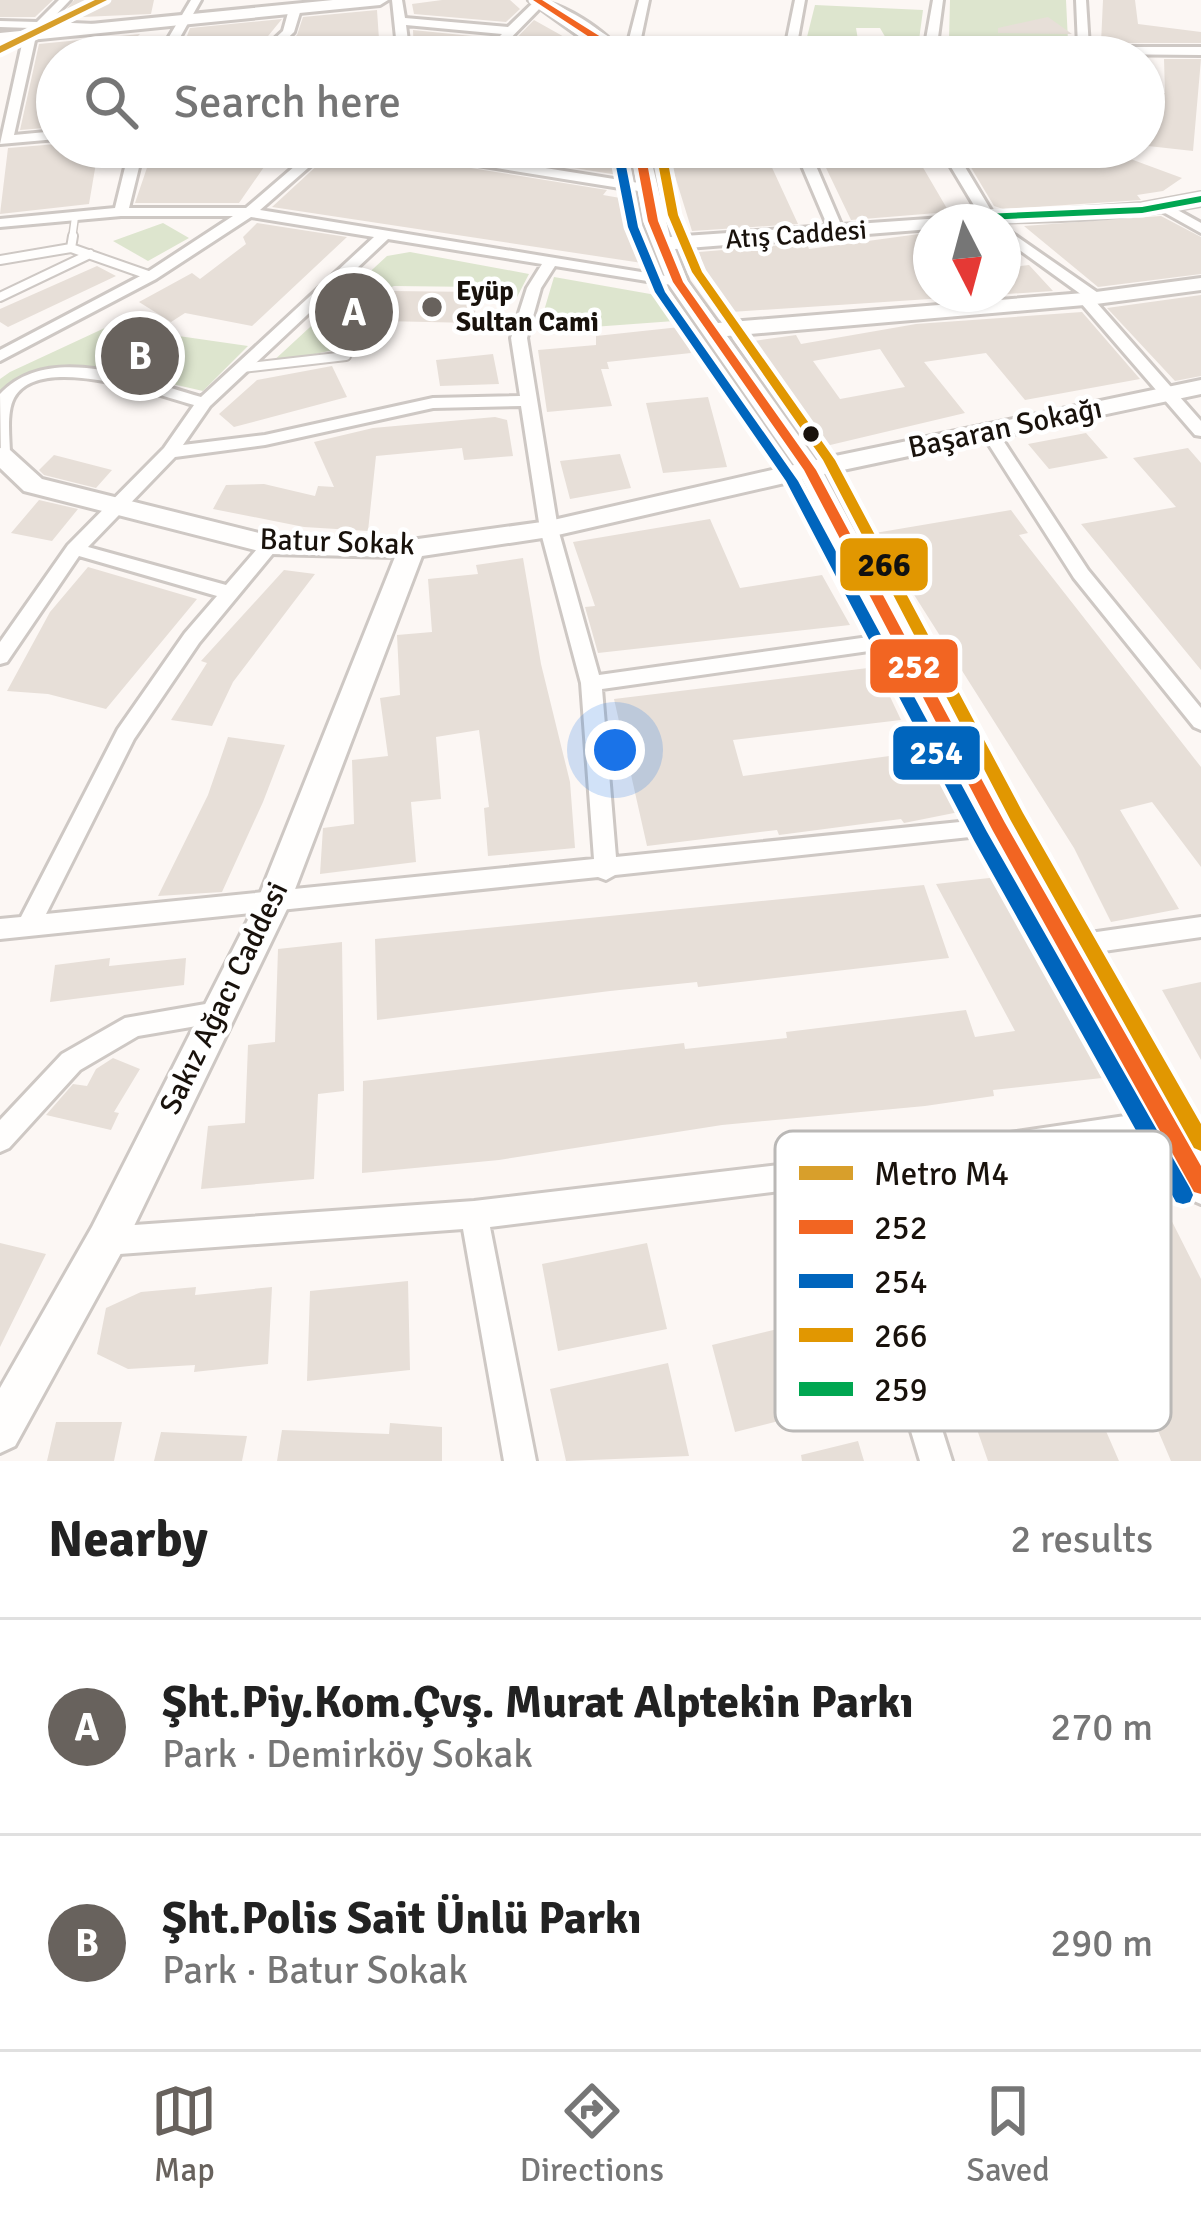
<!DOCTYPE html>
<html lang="en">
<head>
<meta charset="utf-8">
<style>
  body { margin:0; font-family:Signika,sans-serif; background:#f2f2f2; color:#222 }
  .compass { position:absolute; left:913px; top:204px; width:108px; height:108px; border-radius:50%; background:#fff; box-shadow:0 3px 9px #0004; rotate:174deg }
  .you { position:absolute; left:615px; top:750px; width:42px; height:42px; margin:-30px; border:9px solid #fff; border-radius:50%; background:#1a73e8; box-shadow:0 0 0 18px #1a73e833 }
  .badge { display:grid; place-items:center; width:78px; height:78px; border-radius:50%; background:#68625d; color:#fff; font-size:39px; font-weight:700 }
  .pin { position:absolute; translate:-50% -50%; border:6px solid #fff; box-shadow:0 3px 12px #0006 }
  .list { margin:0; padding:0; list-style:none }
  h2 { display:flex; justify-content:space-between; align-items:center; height:156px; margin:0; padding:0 48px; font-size:51px }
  h2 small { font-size:39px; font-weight:400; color:#767676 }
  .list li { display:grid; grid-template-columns:78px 1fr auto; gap:36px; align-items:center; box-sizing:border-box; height:216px; padding:0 48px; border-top:3px solid #e0e0e0 }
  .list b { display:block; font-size:45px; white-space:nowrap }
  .list p { margin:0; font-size:39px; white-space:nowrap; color:#767676 }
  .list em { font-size:39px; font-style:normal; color:#767676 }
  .icon { flex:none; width:66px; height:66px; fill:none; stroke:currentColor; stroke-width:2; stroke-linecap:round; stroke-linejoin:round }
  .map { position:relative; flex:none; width:1201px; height:1461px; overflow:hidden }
  .search { position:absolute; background:#fff; box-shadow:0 3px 9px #0004; left:36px; right:36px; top:36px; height:132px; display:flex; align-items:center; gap:30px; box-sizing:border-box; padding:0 42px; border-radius:66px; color:#767676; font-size:45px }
  .sheet { height:588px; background:#fff }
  nav { display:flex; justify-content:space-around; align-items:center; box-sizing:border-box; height:168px; border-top:3px solid #e0e0e0; background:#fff; font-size:33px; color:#767676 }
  nav a { display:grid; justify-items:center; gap:6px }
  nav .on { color:#68625d }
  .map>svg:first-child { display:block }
  .green { fill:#dde5ce }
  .building { fill:#e7dfd8; fill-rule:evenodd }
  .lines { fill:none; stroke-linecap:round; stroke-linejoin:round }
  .lane-far1-casing { stroke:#cec8c4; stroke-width:9 }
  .lane-casing { stroke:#cec8c4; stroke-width:12 }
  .street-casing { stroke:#cec8c4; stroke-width:6 }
  .secondary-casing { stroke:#cec8c4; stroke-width:6 }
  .lane-far1 { stroke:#fffefd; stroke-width:6 }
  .lane { stroke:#fffefd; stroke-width:8 }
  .street { fill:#fffefd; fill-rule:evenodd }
  .secondary { fill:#fffefd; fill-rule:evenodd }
  .bus-1-casing { stroke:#fff; stroke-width:9 }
  .bus-2-casing { stroke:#fff; stroke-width:9 }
  .bus-3-casing { stroke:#fff; stroke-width:9 }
  .bus-4-casing { stroke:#fff; stroke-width:9 }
  .bus-1 { fill:#f26522; fill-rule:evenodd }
  .bus-2 { fill:#0065bd; fill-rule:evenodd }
  .bus-3 { fill:#e19701; fill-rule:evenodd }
  .bus-4 { fill:#00a651; fill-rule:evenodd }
  .metro-1-casing { stroke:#fff; stroke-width:9 }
  .metro-1 { fill:#d89f2b; fill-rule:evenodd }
  .poi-dot { fill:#68625d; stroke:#fff; stroke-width:4.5 }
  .bus-dot { fill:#19120c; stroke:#fff; stroke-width:4.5 }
  .labels { text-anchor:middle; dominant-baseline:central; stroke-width:9; stroke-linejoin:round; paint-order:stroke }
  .far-street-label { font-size:27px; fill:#19120c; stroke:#fff }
  .far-poi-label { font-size:27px; font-weight:bold; fill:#19120c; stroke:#fff; text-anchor:start }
  .street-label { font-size:30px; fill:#19120c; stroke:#fff }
  .key { fill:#fff; stroke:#bab8b6; stroke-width:3 }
  .key-label { font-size:33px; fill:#19120c }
  .line-badge { stroke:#fff; stroke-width:4.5 }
  .badge-label { font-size:33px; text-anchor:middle; font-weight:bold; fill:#fff }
  .pale-badge-label { font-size:33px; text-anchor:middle; font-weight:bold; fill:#111 }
</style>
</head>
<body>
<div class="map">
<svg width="1201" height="1461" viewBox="0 0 1201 1461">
  <rect width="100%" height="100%" fill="#fcf7f4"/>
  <path class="green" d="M950 0H1066L1068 41 949 40Z
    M815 5 923 10 919 40H887L880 28H856L858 40 806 41Z
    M163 223 189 238 148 261 113 241Z
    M410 252 529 274 517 297 480 287 394 286 384 290 374 341 270 364 387 256Z
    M554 277 673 298 688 320 538 331Z
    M109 326 248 346 203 391C137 378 56 344 0 393V379L10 372Z"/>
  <path class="building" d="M0 0H53L35 17H0Z
    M74 0H154L151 14 59 18Z
    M442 0H510L520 9 506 22 414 14 412 4Z
    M1103 0H1135L1138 24 1201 32V43H1101Z
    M377 10 380 54 274 57 297 35 303 17Z
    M1048 17 1072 34 998 33V28Z
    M282 19 251 57 209 52 207 57H179L190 28Z
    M534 20 559 34 598 57H555L548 48 540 57 500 55Z
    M413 30 492 38 473 57H414Z
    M140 34 117 57H57V127L20 130 39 44Z
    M1164 59H1201L1193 151 1148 146 1153 101H1160V93H1165Z
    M57 144 106 147 102 163H96L89 204 0 214 8 148Z
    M154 147H310L286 168 264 167 239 203H135Z
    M380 147 390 155 607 190 603 195 626 199 622 208 629 210 642 263 272 207 335 149 377 156Z
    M443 147H607L619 173 618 175Z
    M666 147 763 148 798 224 692 231Z
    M816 147H911L949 212 851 220Z
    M1042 147H1098L1182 178 1163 191 1137 195 1141 200 1003 209 994 206 963 154Z
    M1161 216 1201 237V274L1098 287 1024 226Z
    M257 223 347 237 252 326 185 313 171 322 139 302 192 273 200 279 246 244 243 237Z
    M919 234 931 253V260L917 262 931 294H1003V268L1029 265 1053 291 731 312 695 259 701 258 699 252 807 243 809 249Z
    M97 266 116 276 8 327 0 322V309Z
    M391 291 479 292 473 323 383 321Z
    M1201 295V376L1175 381 1107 308Z
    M1082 312 1140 379 1025 400 986 353 924 362 965 413 826 446 754 341 796 335 801 344 916 324ZM880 349 905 387 840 399 813 361Z
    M680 327 691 353 607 362 609 369H601L612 406 547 412 538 350 596 345V336Z
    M493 354 499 384 440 386 436 360Z
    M332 366 347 397 234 427 219 414 257 380Z
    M708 397 727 467 663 473 646 403Z
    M495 417 507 420 513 456 464 460 462 448 376 456 368 531 304 527 213 509 226 485 264 484 315 496 318 486 334 487 314 442 373 428Z
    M1086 433 1108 458 1049 469 1028 444Z
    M1188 448 1201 463V670L1081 524 1176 507 1133 458Z
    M620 454 631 488 570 499 560 461Z
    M54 455 112 470 96 488 44 475 39 470Z
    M39 500 78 509 52 541 11 533Z
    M1011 510 1028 533 1019 535 1201 767V867L1152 802 1120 810 1179 909 1111 922 1074 848 875 533Z
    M710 519 740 588 822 575 850 625 598 653 585 607 595 606 573 542Z
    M523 558 541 664 570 782 575 848 488 856 484 808 489 807 479 730 436 737 441 799 411 802 416 862 320 874 323 828 354 824 352 760 388 756 380 698 400 695 397 635 432 632 428 579 478 574 476 565Z
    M88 567 197 599 106 709 48 694 7 691 50 612Z
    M284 570 315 574 233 682 212 726 171 720 207 663 201 661Z
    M876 667 901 720 733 740 743 776 926 751 959 812 904 823 901 819 779 835 777 830 647 846 614 699Z
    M228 737 285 745 263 802 222 892 158 896 208 795Z
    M998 877 1102 1078 993 1090 994 1096 925 1106 722 1125 499 1160 362 1173 363 1081 684 1043 685 1049 787 1038 786 1032 966 1010 975 1037 1015 1031 936 884Z
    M924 885 949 958 698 987 697 982 610 991 377 1020 375 939Z
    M342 942 344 1091 318 1094 314 1179 201 1189 208 1126 245 1123 248 1045 275 1042 278 949Z
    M110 958 109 966 186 958 184 985 50 1002 55 965Z
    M1201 982V1060L1162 990Z
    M113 1058 140 1069 114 1112 119 1113 111 1130 46 1115 73 1084 87 1086 96 1069Z
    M1146 1170 1201 1279V1461H1171L1133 1372 1125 1374 1085 1287 1140 1273 1094 1182Z
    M1012 1193 1037 1272 1119 1461H988L899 1206Z
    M0 1243 46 1254 0 1347Z
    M647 1243 667 1329 558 1351 542 1264Z
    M408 1281 410 1370 307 1381 310 1291Z
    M196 1287 195 1295 272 1287 268 1364 194 1372 195 1365 128 1369 97 1354 106 1308 141 1292Z
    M819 1319 846 1404 735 1432 712 1345Z
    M668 1363 689 1456 566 1461 550 1389Z
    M56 1422H122L114 1461H47Z
    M390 1423 442 1427V1461H277L282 1430 389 1434Z
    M161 1432 247 1436 242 1461H154Z
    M858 1441 864 1461H802L801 1455Z"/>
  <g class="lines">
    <defs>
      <path id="lane-far1" d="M72 239 75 217"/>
      <path id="lane" d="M73 236 71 248 151 276
        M0 260 71 248
        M0 297 90 254
        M242 368 346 356"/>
      <path id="street" d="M59 0H70L49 22 95 24 101 27 95 30 43 29 36 36 14 135 57 131V139L0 144 24 35 30 28 0 27V21L37 22Z
        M191 0H201L169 57H157Z
        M392 0H402L405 18 508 27 536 0 546 2 492 57H479L502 34 406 25 410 57H398Z
        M639 0H649L640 43 786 44 795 0H805L797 44 925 45 933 0H943L937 45 1078 46 1076 0H1086L1089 47H1201V55L1090 54 1089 57H1079L1078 53 935 52 934 57H924V52L796 51 795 57H783L784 51 605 48V44L628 43Z
        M295 6 301 9 294 32 268 57H255L283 31 289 9Z
        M130 147H144L129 208H246L317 147H332L260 210 678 278 685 282 678 286 555 266 541 288 527 338 558 529 599 675 904 632 914 639 904 646 602 689 616 857 999 818 1007 821 1010 827 1007 833 615 875 606 880 598 877 0 939V919L21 917 118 729 185 633 217 596 79 556 7 662 0 664V642L68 545 164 448 194 405C155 394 39 352 14 398 6 413 10 439 10 455L1 460 0 394C49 341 142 380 201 397L374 237 251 217 156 279 0 361V350L146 273 233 216H121L0 227V219L115 208ZM388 239 542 264 527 288 511 338 520 396 433 398 265 435 183 445 210 406ZM521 406 540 529 581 683 594 859 46 914 134 739 199 643 280 545 271 539 264 541 226 585 88 547 175 457 265 445 433 408Z
        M384 147H415L645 184 652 188 645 192 391 151Z
        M794 147H808L845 234 843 237 831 234Z
        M939 147H953L998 222H984Z
        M1163 202 1201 223V233L1158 209V203Z
        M1003 227 1101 295 1104 298 1096 302 1201 421V436L1195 435 1080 302 1077 299 1082 295 1003 238Z
        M987 424 993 425 1088 570 1201 708V730L1194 727 1074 578 979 429Z
        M1201 917V937L1069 956 1061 953 1057 946 1061 939 1069 936Z
        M217 1002 226 1005 229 1013 226 1021 138 1036 80 1070 9 1148 0 1152V1120L62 1054 125 1018Z
        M1166 1110 1175 1113 1179 1122 1175 1131 1166 1134 863 1180 952 1461H920L837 1184 490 1227 536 1461H504L463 1229 106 1255 96 1251 92 1241 96 1231 106 1227 474 1201 846 1157Z"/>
      <path id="secondary" d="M333 0H388L380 5 0 43V33Z
        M529 0C561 0 607 31 625 57H608Z
        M630 147H648L670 237 1142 204 1201 193V205C1110 222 1021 222 931 222V229L675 249 688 282 718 323 1096 292 1201 278V290L1096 304 727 336 816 460 1201 380V394L824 474 1010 818 1201 1148V1204L1187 1198 988 836 802 479 549 537 422 556 289 905 120 1255 15 1446 0 1453V1388L92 1227 256 904 395 557 271 554 24 491 0 468V448L10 450 42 479 271 536 411 540 549 521 794 465 667 282 643 221Z"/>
    </defs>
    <use href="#lane-far1" class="lane-far1-casing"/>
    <use href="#lane" class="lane-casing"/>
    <use href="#street" class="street-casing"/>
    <use href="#secondary" class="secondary-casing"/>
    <use href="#lane-far1" class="lane-far1"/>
    <use href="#lane" class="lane"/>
    <use href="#street" class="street"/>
    <use href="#secondary" class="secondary"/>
    <defs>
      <path id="bus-1" d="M533 0H542L612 44 621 57H613L606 48Z
        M634 147H644L658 221 683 282 816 470 1005 823 1201 1166V1194L1194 1192 993 831 804 470 673 282 648 221Z"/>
      <path id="bus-2" d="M618 148 623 151 638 227 665 292 798 481 987 832 1190 1188 1193 1195 1190 1202 1183 1204 1176 1202 975 842 786 481 655 292 628 227 613 151Z"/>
      <path id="bus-3" d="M655 147H665L678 215 702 272 835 460 1023 813 1201 1124V1151L1194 1148 1011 821 823 460 692 272 668 215Z"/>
      <path id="bus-4" d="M1201 196V202L1142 213 984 220 979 217 984 214 1142 207Z"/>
    </defs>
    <use href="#bus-1" class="bus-1-casing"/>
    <use href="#bus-2" class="bus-2-casing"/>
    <use href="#bus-3" class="bus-3-casing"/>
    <use href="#bus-4" class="bus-4-casing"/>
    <use href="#bus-1" class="bus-1"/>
    <use href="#bus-2" class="bus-2"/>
    <use href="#bus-3" class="bus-3"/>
    <use href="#bus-4" class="bus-4"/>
    <defs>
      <path id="metro-1" d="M95 0H107L0 53V46Z"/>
    </defs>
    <use href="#metro-1" class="metro-1-casing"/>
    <use href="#metro-1" class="metro-1"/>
  </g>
  <circle class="poi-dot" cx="432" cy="307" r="12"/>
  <circle class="bus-dot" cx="811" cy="434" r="10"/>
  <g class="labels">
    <g class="far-street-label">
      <text transform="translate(796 235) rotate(-4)">Atış Caddesi</text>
    </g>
    <g class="far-poi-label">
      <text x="456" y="291">Eyüp<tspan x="456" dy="31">Sultan Cami</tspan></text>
    </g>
    <g class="street-label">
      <text transform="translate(1005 428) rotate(-12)">Başaran Sokağı</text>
      <text transform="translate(337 542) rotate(2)">Batur Sokak</text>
      <text transform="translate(224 998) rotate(-64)">Sakız Ağacı Caddesi</text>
    </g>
  </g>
  <rect x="775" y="1131" width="396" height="300" rx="18" class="key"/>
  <rect x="799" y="1166" width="54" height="14" fill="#d89f2b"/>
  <rect x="799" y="1220" width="54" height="14" fill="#f26522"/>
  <rect x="799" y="1274" width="54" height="14" fill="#0065bd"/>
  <rect x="799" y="1328" width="54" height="14" fill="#e19701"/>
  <rect x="799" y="1382" width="54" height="14" fill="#00a651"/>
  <g class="key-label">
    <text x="874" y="1185">Metro M4</text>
    <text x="874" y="1239">252</text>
    <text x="874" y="1293">254</text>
    <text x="874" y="1347">266</text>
    <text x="874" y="1401">259</text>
  </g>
  <g class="line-badge">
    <rect x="838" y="536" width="92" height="57" rx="12" fill="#e19701"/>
    <rect x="868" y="637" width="92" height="58" rx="12" fill="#f26522"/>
    <rect x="891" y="724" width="91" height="58" rx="12" fill="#0065bd"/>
  </g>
  <g class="badge-label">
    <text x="914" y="678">252</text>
    <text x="936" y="764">254</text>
  </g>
  <g class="pale-badge-label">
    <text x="884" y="576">266</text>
  </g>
</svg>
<svg class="compass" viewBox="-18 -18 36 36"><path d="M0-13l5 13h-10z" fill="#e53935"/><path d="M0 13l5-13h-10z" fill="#767676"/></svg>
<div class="you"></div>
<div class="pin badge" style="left:354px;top:312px">A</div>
<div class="pin badge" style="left:140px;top:356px">B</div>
<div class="search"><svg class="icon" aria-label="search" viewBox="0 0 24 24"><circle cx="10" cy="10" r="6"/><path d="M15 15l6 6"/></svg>Search here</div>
</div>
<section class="sheet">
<h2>Nearby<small>2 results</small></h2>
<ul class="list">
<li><span class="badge">A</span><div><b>Şht.Piy.Kom.Çvş. Murat Alptekin Parkı</b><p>Park · Demirköy Sokak</p></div><em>270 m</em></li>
<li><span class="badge">B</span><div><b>Şht.Polis Sait Ünlü Parkı</b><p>Park · Batur Sokak</p></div><em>290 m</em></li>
</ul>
</section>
<nav>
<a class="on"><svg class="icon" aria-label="map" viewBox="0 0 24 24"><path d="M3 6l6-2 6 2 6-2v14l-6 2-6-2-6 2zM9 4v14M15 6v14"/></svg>Map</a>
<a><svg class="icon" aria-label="directions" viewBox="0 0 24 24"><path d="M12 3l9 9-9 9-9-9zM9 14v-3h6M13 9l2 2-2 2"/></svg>Directions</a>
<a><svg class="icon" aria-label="saved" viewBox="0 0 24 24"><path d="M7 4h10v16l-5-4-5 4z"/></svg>Saved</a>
</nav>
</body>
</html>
